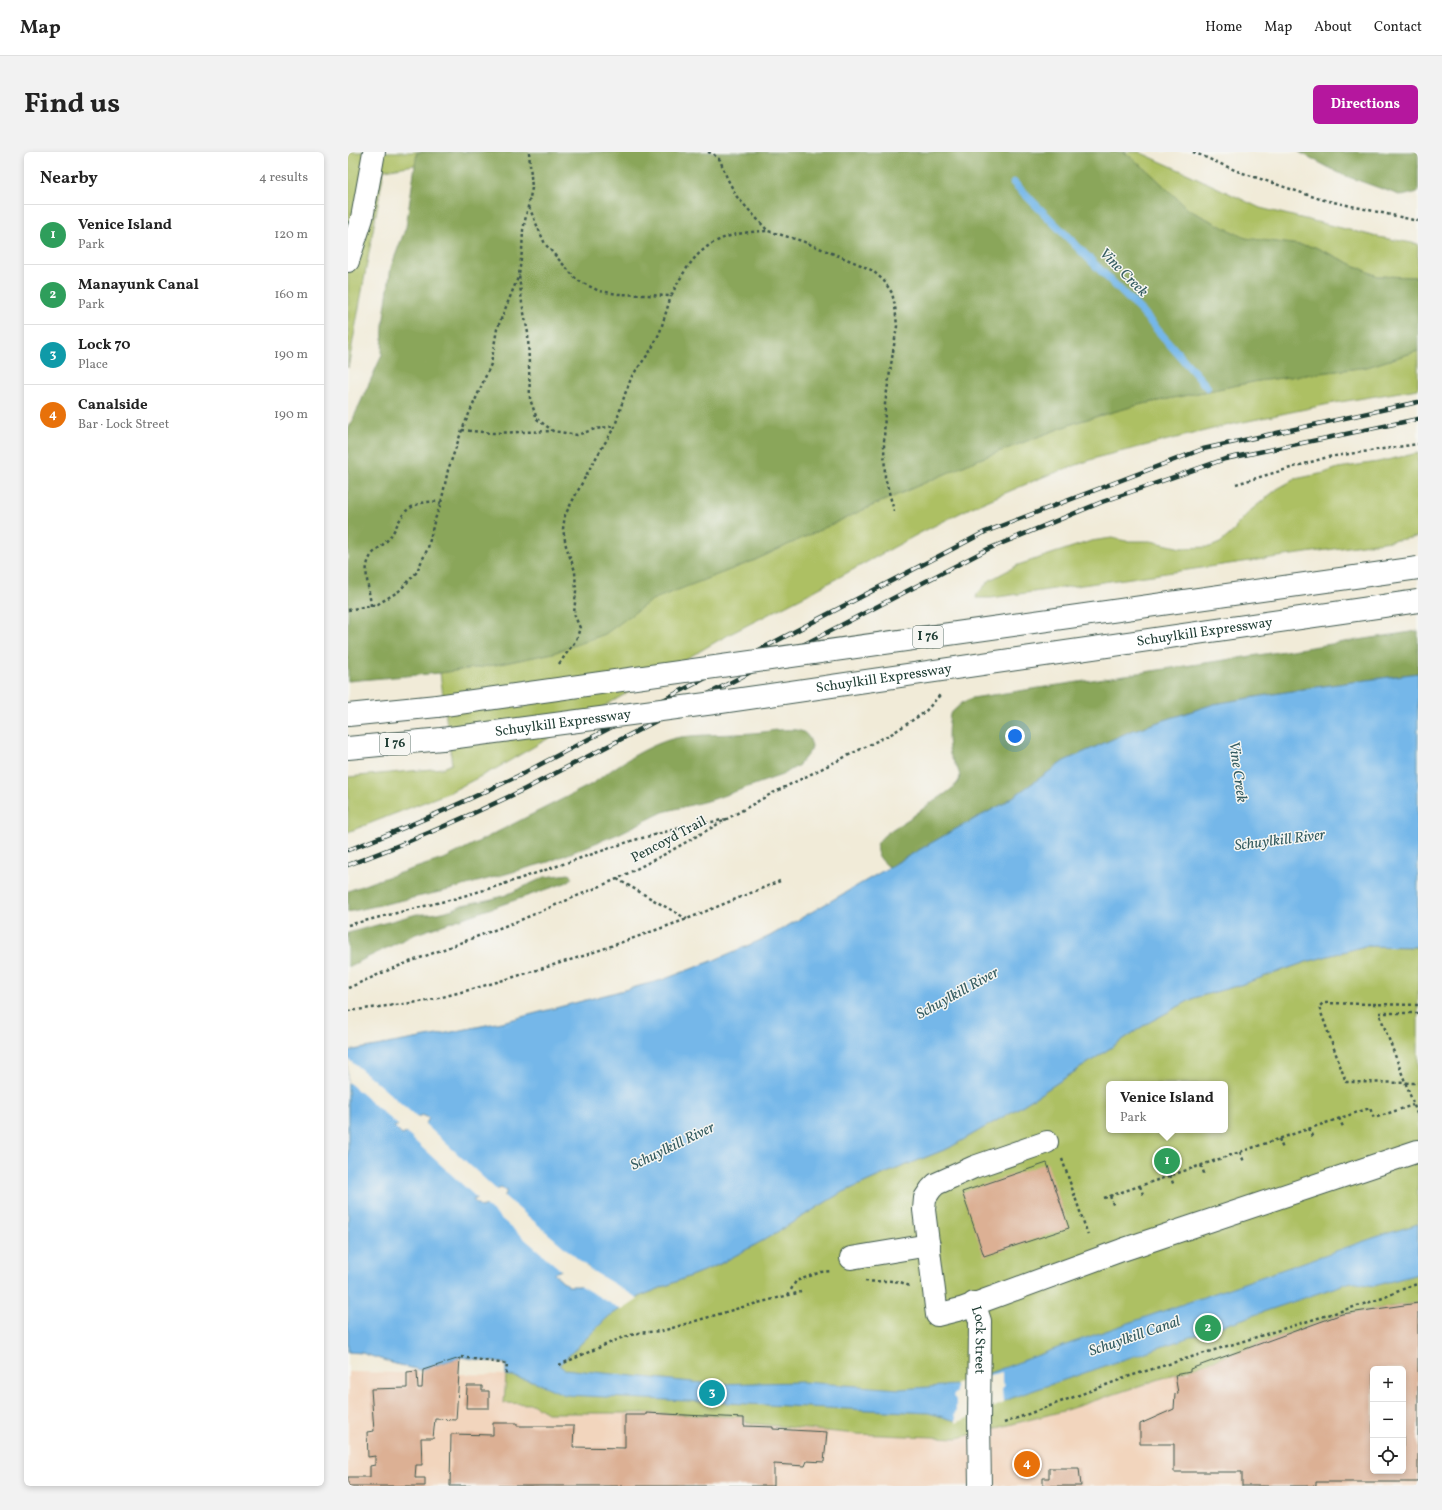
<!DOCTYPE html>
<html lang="en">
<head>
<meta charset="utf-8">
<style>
  body { margin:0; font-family:Vollkorn,serif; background:#f2f2f2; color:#222 }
  .controls { position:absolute; right:12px; bottom:12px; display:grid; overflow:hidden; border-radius:6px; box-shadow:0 2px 6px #0003 }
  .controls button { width:36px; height:36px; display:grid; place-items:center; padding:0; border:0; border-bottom:1px solid #e0e0e0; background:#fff; color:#222; font:20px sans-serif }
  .you { position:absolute; left:667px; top:584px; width:14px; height:14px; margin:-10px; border:3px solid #fff; border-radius:50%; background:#1a73e8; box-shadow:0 0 0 6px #1a73e833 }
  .badge { display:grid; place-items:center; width:26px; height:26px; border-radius:50%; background:#b5179e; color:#fff; font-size:13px; font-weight:700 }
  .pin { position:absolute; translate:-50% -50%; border:2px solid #fff; box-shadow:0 1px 4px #0006 }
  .popup { position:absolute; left:758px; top:929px; width:122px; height:52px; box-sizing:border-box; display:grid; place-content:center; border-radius:6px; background:#fff; filter:drop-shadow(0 1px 3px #0005); font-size:13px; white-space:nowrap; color:#767676 }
  .popup b { font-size:15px; color:#222 }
  .popup::after { content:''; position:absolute; left:50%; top:100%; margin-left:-8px; border:8px solid transparent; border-top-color:#fff }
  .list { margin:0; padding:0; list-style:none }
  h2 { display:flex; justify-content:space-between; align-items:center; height:52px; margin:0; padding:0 16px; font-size:17px }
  h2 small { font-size:13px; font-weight:400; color:#767676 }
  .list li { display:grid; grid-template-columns:26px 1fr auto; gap:12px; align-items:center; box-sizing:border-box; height:60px; padding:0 16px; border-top:1px solid #e0e0e0 }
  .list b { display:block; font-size:15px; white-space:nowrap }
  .list p { margin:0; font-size:13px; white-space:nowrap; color:#767676 }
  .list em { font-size:13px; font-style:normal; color:#767676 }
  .icon { flex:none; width:22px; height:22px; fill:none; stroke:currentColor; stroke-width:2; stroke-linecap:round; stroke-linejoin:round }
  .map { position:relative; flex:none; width:1070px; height:1334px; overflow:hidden; border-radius:6px }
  header { display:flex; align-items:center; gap:24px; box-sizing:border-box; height:56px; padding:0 20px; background:#fff; border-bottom:1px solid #e0e0e0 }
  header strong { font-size:19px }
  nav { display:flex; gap:22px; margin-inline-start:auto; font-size:14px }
  .intro { display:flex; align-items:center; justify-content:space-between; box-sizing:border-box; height:96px; padding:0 24px }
  h1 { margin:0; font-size:28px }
  .button { padding:10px 18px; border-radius:6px; background:#b5179e; color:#fff; font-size:14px; font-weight:700 }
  main { display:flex; gap:24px; padding:0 24px }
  aside { flex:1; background:#fff; border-radius:6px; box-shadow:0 2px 6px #0003 }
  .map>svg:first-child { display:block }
  .built { fill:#f2d5bd; fill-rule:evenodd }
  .green { fill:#adc064; stroke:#667e4c; fill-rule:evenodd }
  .forest { fill:#8aa65a; stroke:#547247 }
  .water { fill:#74b7e9; stroke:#4a7a8e; fill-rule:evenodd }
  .pier { fill:#f1ebd8 }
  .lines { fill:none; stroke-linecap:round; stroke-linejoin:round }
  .stream { stroke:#74b7e9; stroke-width:8 }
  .building { fill:#dcb094; fill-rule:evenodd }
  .minor-casing { stroke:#3e574d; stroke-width:24 }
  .highway-casing { stroke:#3e574d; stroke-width:24 }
  .path { stroke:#3e574d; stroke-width:2.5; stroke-dasharray:3 3; stroke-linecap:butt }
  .minor { stroke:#fff; stroke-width:22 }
  .highway { stroke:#fff; stroke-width:22 }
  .rail-casing { stroke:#1f3d34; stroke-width:4.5 }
  .rail { stroke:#f6f6f2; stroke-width:3; stroke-dasharray:9; stroke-linecap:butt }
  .highway-bridge-casing { stroke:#3e574d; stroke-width:24; stroke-linecap:butt }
  .highway-bridge { stroke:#fff; stroke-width:22 }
  .labels { text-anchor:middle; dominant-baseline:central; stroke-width:3; stroke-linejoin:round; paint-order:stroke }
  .shield { fill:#f6f6f2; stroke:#60746d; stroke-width:1 }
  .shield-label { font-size:13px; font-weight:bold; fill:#1f3d34 }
  .street-label { font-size:14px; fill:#1f3d34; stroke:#f6f6f2 }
  .water-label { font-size:15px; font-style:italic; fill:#345c61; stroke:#f6f6f2 }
</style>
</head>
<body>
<header>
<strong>Map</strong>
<nav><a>Home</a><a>Map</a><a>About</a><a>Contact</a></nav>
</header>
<div class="intro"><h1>Find us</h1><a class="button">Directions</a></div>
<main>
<aside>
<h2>Nearby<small>4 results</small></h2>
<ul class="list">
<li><span class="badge" style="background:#2e9e5b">1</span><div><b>Venice Island</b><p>Park</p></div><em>120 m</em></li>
<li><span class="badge" style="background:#2e9e5b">2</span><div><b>Manayunk Canal</b><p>Park</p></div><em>160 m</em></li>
<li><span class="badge" style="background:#0f9aa8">3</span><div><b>Lock 70</b><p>Place</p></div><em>190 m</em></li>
<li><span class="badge" style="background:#e8710a">4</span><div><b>Canalside</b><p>Bar · Lock Street</p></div><em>190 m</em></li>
</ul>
</aside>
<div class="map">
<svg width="1070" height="1334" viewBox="0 0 1070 1334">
  <rect width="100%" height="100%" fill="#f6f6f2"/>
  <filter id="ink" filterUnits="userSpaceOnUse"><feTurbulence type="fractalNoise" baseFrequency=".025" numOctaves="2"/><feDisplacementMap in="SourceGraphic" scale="8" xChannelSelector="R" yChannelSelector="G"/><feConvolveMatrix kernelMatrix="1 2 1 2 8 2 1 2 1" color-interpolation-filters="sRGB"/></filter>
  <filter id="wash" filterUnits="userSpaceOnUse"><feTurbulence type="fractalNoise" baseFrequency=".012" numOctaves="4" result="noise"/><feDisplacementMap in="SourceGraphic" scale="16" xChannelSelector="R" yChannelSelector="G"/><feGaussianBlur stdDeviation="0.9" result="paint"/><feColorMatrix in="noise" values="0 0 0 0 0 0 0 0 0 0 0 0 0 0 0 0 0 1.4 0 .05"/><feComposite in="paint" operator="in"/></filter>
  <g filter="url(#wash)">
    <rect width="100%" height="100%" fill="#f1ebd8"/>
    <path class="built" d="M1070 1151V1334H0V1220L158 1223 156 1251 184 1252 199 1261H298L396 1265 842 1217 994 1162ZM1025 1217H1055V1319H1025Z"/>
    <path class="green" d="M0 0H146L36 18 0 216Z
      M776 0H791L845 24 912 56 1030 85 1070 92V125L1029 124 967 95 897 86 841 58 800 19Z
      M1070 199V237L986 251 881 273 751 305 695 325 622 356 572 381 464 440 378 484 149 616 102 640 0 680V625L95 616 104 612 92 521 147 513 205 501 257 482 303 448 405 409 517 357 629 308 729 270 790 253 910 229 1019 215Z
      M1070 301V385L643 446H628L629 442 642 428 670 413 743 389 764 386 778 389H803L833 396 862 395 872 391 887 378 888 374 902 359 929 337 947 327 976 321 990 316 1030 310Z
      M1017 794 1070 795V1151L994 1162 842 1217 715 1259 610 1286 508 1282 398 1271 396 1265 298 1261H199L184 1252 156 1251 158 1223 201 1220 211 1213 259 1165 290 1145 370 1113 416 1088 491 1042 536 1022 601 996 672 955 740 911 798 872 846 846 892 833 958 810ZM761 932H877V978H761Z"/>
    <path class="forest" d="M69 0H776L800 19 841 58 897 86 967 95 1029 124 1070 125V199L1019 215 910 229 790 253 729 270 629 308 517 357 405 409 304 448 257 482 205 501 147 513 92 521 0 529V278L34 203 35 173 43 115 58 75Z
      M951 0H1070V40L1054 44 995 23Z
      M1070 479V521L968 535 866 552 783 579 716 609 655 652 604 679 541 715C534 709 524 700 531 689 537 681 548 675 556 670 563 666 569 661 576 656 586 648 602 641 610 630 616 621 604 610 602 602 599 588 600 575 602 562L614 551 624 546Z
      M428 578C446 578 459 574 464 594L463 598 451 613 434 623 363 648 315 660 270 682 200 710 101 738 0 760V739L27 729 98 706 246 631C267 614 306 589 333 585 364 581 396 584 428 578Z
      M221 722 224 725 221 729 217 731 65 783 0 815V781L69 762C83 763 101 760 114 753L144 747 158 743 197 725Z"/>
    <path class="water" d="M1070 521V795L1017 794 958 810 892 833 846 846 798 872 740 911 672 955 601 996 536 1022 491 1042 416 1088 370 1113 290 1145 259 1166 211 1213 216 1217 364 1232 454 1230 552 1237 609 1233 726 1190 1028 1085 1070 1072V1122L1026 1134 1003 1130 669 1244 608 1269 581 1261 217 1243 188 1230 158 1223V1212L113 1205 72 1218 47 1212 14 1201 0 1200V899L89 883 158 869 314 828 364 809 422 784 604 679 655 652 716 609 783 579 866 552 968 535ZM74 963 81 966 77 973 54 983 46 975ZM153 1036 159 1039 156 1045 133 1055 125 1048ZM229 1112 240 1115 231 1134H220L206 1121Z"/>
    <path class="pier" d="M0 907 20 923 71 967 52 975 0 930Z
      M76 971 151 1040 130 1047 57 980Z
      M155 1043 243 1118 291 1147 274 1158 234 1135 230 1132 238 1116 229 1114 215 1120 136 1052Z
      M654 1220V1230L657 1233 654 1237 655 1249 656 1251 608 1271V1266L606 1263 608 1259V1248L605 1244 608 1240V1231Z"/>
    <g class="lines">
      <path class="stream" d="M666 31 793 159 859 235"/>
    </g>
    <g id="blocks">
      <path class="building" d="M699 1011 721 1076 636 1104 614 1040Z
        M1070 1151V1330H968V1334H894V1320H826V1292H792V1272L826 1257 827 1242 830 1241 827 1223 842 1220V1217L994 1162ZM1025 1217H1055V1319H1025Z
        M112 1206 108 1268 87 1267 85 1286H73L74 1313H68L67 1326H77V1334H0V1325H22V1314L27 1313V1304L20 1305 19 1280 26 1279 23 1237 59 1236V1220L69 1219 70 1236H74L75 1218Z
        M119 1234H134V1239H141V1256H118Z
        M298 1261 396 1266V1274L425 1275V1277L479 1280 476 1310 459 1309 457 1314 426 1312V1334H102L103 1282 145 1283V1271H169V1274H226L225 1295 277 1296V1263H298Z
        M701 1316H731L733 1334H695V1326H701Z"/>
    </g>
  </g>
  <g filter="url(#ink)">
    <use href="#blocks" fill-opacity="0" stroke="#3e574d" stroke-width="1"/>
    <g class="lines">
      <defs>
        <g id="minor">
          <path d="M0 109 14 66 26 0"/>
          <path d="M699 990 626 1015 588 1032 583 1037 577 1046 576 1058 589 1163 613 1157 774 1098 1070 999"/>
          <path d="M503 1106 581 1093"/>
          <path id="s1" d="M626 1151 632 1169 631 1269 632 1334"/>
        </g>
        <path id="highway" d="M0 563 89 554
          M0 596 94 587"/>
      </defs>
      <use href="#minor" class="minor-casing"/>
      <use href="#highway" class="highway-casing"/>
      <path class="path" d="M181 0 184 36 175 78 174 99 171 123 174 151 180 181 182 247 189 267 205 279 229 283 247 277 267 274
        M360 0 365 2 372 8 379 26 389 45 420 79 454 89 513 113 525 119 536 129 544 141 547 154 549 174 537 252 536 294 537 325 546 359
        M845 0 889 19 972 47 1070 69
        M181 55 197 92 229 128 251 139 270 142 323 144C346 97 366 80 420 79
        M114 278 144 281 205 279
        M888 332 980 305 1070 292
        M23 454C22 441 17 426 19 414 22 398 33 397 41 386 48 378 51 366 58 359 66 352 82 347 93 351
        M0 458 30 452 51 439 68 421 80 396 86 370 93 351 100 318 114 278 143 212 149 177 171 123
        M211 512 228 488 232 476 226 462 228 439 227 419 218 394 215 377 217 363 242 316 267 274 277 242 284 224 303 198 312 180 323 144
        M269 727 339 767
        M0 773 105 747 150 734 283 689 328 677 379 667
        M0 836 43 817 170 769 269 727 319 701 421 643 545 581 577 560 592 543
        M1070 853 975 851 971 855 998 930 1070 931
        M0 859 79 849 121 838 166 825 235 804 339 767 432 729
        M1070 861H1031L1070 964
        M1029 965 1065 953
        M991 966 996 977
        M961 976 965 987
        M931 987 935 997
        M892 1000 896 1010
        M714 1007 740 1083
        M853 1013 857 1024
        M822 1023 826 1034
        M792 1034 796 1045
        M762 1044 766 1055
        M756 1046 1022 956 1026 967
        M517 1129C532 1131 547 1125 561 1134
        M440 1143 448 1129 473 1120 483 1119
        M113 1205 159 1212 158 1223
        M211 1213 273 1186 290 1181 314 1179 398 1154 453 1140
        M656 1271 782 1224 1035 1146 1062 1134 1070 1132"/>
      <use href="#minor" class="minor"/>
      <use href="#highway" class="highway"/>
      <defs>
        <path id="rail" d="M0 698C58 676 114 651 170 624L637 380 855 297 1070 250
          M0 713C60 691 119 665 177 637L640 397 754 350 877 307 1070 267"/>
      </defs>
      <use href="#rail" class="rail-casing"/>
      <use href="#rail" class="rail"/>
      <defs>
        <g id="highway-bridge">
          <path d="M89 554 1070 416"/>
          <path id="s2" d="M94 587 366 551 1070 449"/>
        </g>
      </defs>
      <use href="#highway-bridge" class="highway-bridge-casing"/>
      <use href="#highway-bridge" class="highway-bridge"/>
    </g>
  </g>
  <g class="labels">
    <g class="shield">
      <rect x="565" y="474" width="30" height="22" rx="3"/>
      <rect x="32" y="581" width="30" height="22" rx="3"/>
    </g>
    <g class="shield-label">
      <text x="580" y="485">I 76</text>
      <text x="47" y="592">I 76</text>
    </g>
    <g class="street-label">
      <text stroke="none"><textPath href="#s2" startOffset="770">Schuylkill Expressway</textPath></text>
      <text stroke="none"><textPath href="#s2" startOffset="446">Schuylkill Expressway</textPath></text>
      <text stroke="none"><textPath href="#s2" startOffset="122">Schuylkill Expressway</textPath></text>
      <text transform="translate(321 688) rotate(-28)">Pencoyd Trail</text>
      <text stroke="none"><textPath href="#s1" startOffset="38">Lock Street</textPath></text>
    </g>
    <g class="water-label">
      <text transform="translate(775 121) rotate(45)">Vine Creek</text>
      <text transform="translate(889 620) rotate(82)">Vine Creek</text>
      <text transform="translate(932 689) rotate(-7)">Schuylkill River</text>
      <text transform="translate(610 842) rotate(-29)">Schuylkill River</text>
      <text transform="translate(325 995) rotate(-26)">Schuylkill River</text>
      <text transform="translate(787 1185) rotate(-19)">Schuylkill Canal</text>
    </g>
  </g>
</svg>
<div class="controls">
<button>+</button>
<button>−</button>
<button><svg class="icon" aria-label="locate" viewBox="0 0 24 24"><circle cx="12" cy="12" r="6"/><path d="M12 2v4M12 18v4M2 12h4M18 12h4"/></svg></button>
</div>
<div class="you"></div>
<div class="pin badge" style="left:819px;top:1009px;background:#2e9e5b">1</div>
<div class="popup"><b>Venice Island</b>Park</div>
<div class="pin badge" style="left:860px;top:1176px;background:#2e9e5b">2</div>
<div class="pin badge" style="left:364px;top:1241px;background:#0f9aa8">3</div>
<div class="pin badge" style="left:679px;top:1312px;background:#e8710a">4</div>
</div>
</main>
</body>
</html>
